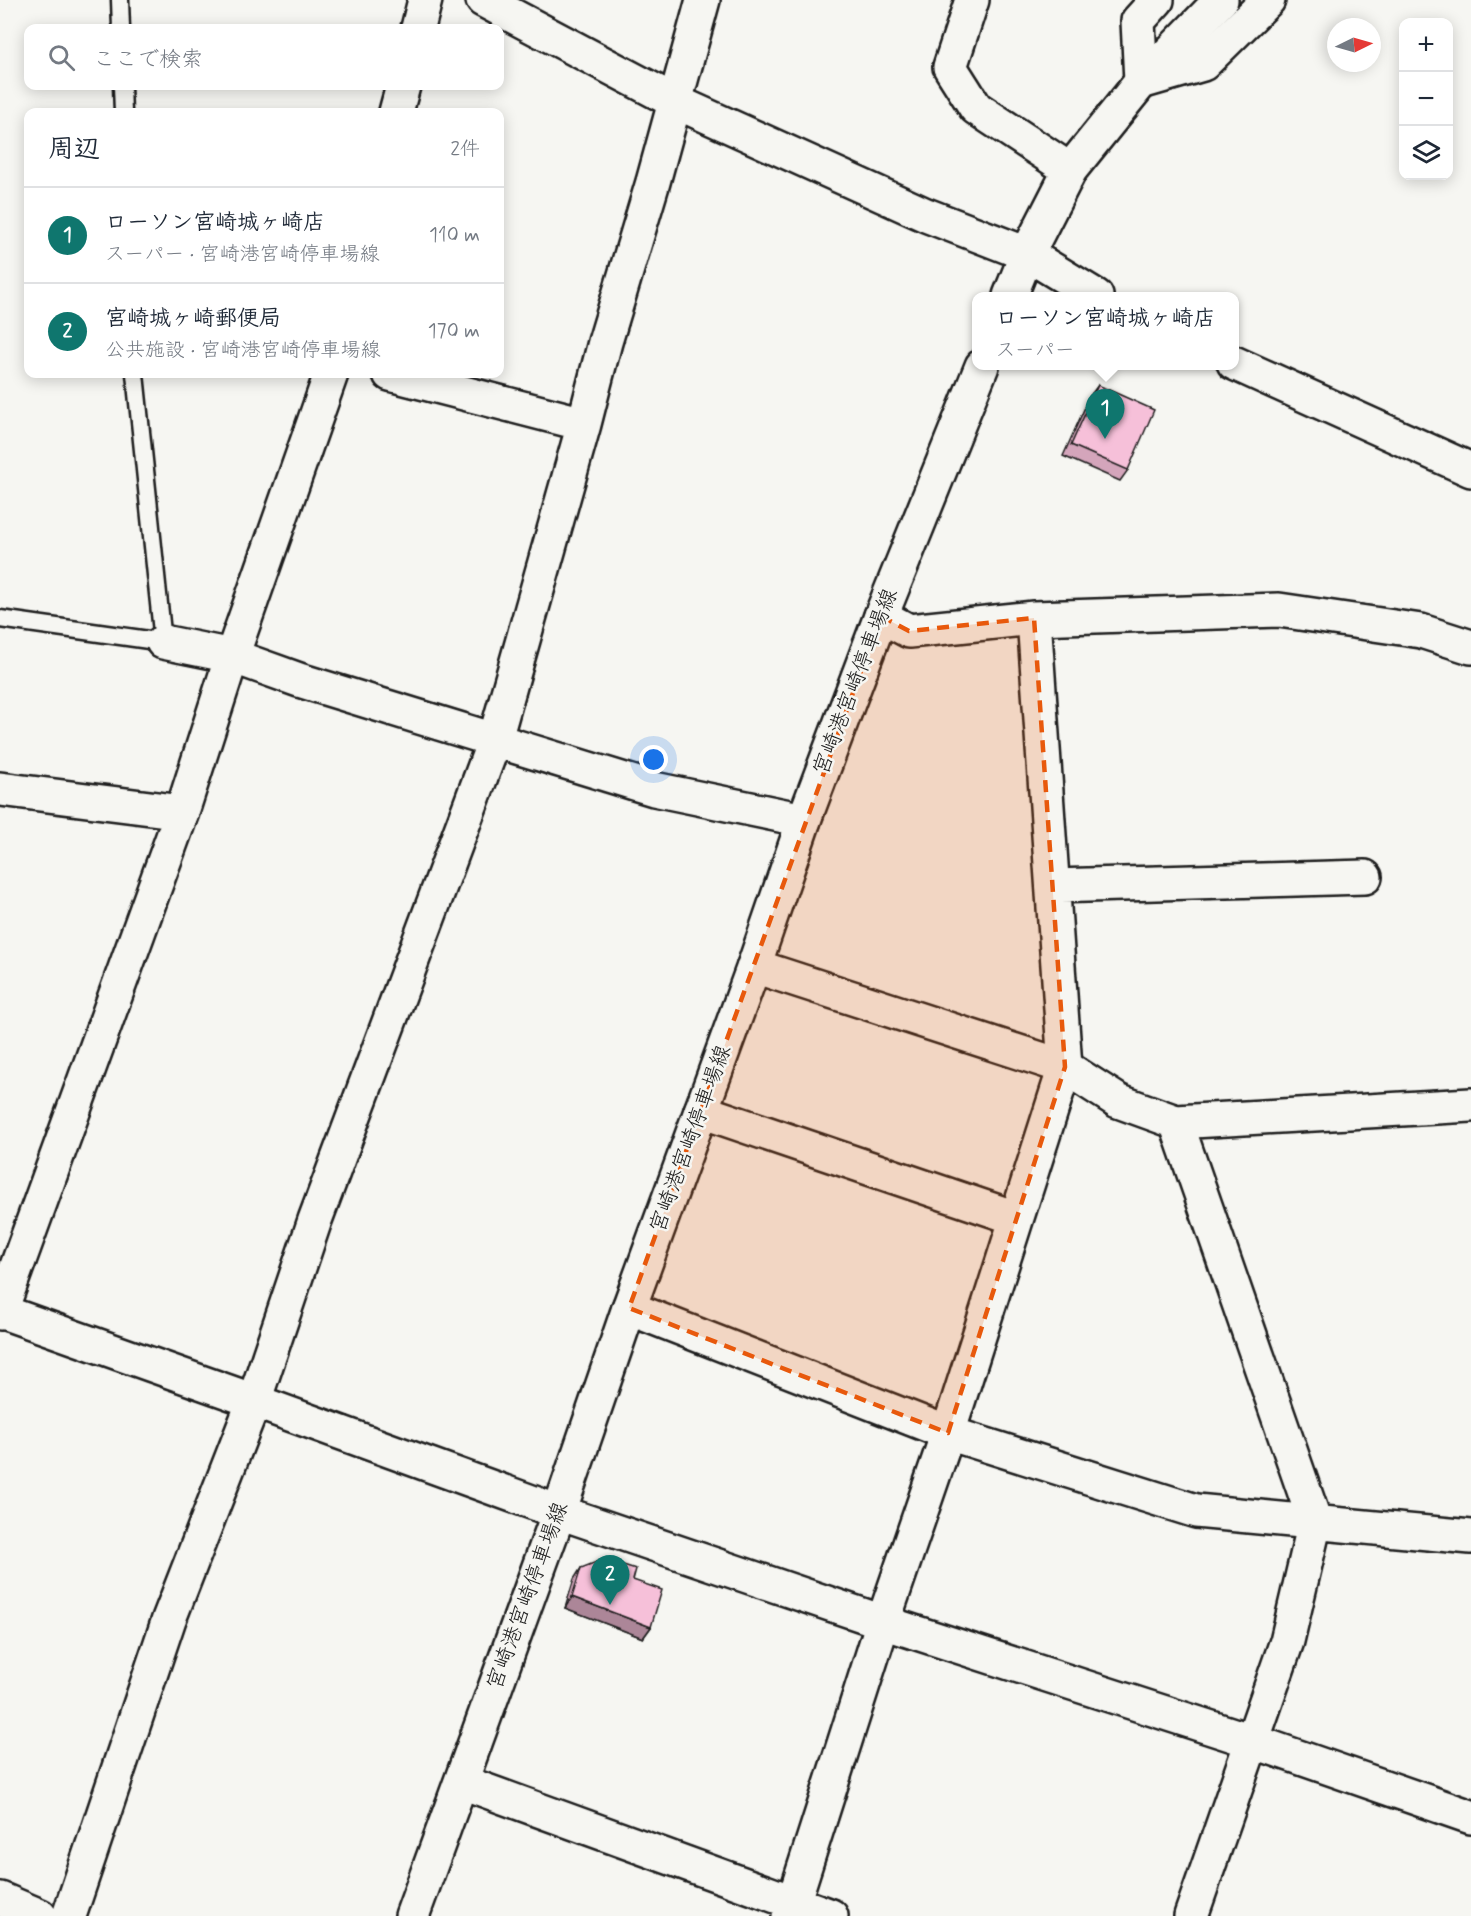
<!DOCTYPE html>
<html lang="ja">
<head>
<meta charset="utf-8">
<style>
  body { margin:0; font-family:Mynerve,"Klee One",sans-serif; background:#f2f2f3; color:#1f2937 }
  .controls { position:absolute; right:18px; top:18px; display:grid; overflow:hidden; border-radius:12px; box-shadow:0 3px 15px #0003 }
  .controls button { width:54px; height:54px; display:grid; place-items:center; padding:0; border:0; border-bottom:2px solid #e0e1e3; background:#fff; color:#1f2937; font:30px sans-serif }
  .compass { position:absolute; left:1327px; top:18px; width:54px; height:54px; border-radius:50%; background:#fff; box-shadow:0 3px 15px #0003; rotate:85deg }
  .you { position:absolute; left:654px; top:760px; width:21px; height:21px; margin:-15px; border:4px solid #fff; border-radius:50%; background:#1a73e8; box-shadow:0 0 0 9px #1a73e833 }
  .badge { display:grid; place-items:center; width:39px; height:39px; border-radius:50%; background:#0f766e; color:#fff; font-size:20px; font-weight:700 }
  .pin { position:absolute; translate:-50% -50px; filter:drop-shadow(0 2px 3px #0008) }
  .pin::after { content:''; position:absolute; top:32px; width:21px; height:18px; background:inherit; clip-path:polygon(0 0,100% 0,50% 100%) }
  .popup { position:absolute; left:972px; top:292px; width:267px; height:78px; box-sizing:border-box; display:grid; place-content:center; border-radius:12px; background:#fff; filter:drop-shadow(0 2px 4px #0005); font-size:20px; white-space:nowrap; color:#747a83 }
  .popup b { font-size:22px; color:#1f2937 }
  .popup::after { content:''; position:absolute; left:50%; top:100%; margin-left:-12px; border:12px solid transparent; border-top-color:#fff }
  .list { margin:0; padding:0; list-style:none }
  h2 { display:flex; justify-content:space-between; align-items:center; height:78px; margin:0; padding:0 24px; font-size:26px }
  h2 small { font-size:20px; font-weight:400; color:#747a83 }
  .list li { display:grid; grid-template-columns:39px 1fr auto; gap:18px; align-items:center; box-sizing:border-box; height:96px; padding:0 24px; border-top:2px solid #e0e1e3 }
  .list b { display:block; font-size:22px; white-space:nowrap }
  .list p { margin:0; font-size:20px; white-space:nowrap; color:#747a83 }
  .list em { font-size:20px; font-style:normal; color:#747a83 }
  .icon { flex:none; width:33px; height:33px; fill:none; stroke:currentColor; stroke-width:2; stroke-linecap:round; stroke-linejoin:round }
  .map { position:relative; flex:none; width:1471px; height:1916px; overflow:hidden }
  .search { position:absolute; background:#fff; box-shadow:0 3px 15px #0003; left:24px; top:24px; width:480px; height:66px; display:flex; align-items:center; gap:15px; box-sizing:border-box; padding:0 21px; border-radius:12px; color:#747a83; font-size:22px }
  .panel { position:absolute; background:#fff; box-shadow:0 3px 15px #0003; left:24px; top:108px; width:480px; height:270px; border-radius:12px }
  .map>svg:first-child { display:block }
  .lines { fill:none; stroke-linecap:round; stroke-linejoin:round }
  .lane-casing { stroke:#1c1c1c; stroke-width:21 }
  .street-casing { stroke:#1c1c1c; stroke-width:38 }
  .secondary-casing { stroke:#1c1c1c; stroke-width:38 }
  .lane { stroke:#f6f6f2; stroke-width:16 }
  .street { stroke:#f6f6f2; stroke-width:33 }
  .secondary { stroke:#f6f6f2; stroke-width:33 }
  .wall { fill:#d4a5bb; stroke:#1c1c1c; stroke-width:1.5 }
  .shaded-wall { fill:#ac8698; stroke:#1c1c1c; stroke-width:1.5 }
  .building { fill:#f6c0d9; stroke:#1c1c1c; stroke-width:1.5 }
  .marked { fill:#e8590c; fill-opacity:0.2; stroke:#e8590c; stroke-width:4.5; stroke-dasharray:12 8; stroke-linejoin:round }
  .labels { text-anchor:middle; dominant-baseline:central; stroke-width:5; stroke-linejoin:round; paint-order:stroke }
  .street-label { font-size:22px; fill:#1c1c1c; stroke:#f6f6f2 }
</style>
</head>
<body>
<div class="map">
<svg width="1471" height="1916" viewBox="0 0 1471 1916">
  <rect width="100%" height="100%" fill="#f6f6f2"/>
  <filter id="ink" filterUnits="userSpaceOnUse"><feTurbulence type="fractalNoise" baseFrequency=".0167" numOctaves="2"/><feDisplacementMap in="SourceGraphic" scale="12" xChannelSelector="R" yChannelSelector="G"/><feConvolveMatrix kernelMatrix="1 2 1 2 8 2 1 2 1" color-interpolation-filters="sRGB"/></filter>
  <g filter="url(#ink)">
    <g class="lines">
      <defs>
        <path id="lane" d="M120 0 121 28
          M122 86 123 112
          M0 619 163 642 135 374"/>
        <path id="street" d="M972 0 950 67 976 108 1070 170
          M1157 0 1138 21 1141 82 1203 64 1268 0
          M418 28 425 0
          M396 112 403 86
          M390 374 584 424
          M881 616 909 631 1034 618 1279 610 1421 631 1471 647
          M163 642 232 656 299 680 654 789 804 820
          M0 789 182 812
          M1053 886 1365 877
          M754 966 1065 1067 1118 1101 1176 1122 1471 1105
          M701 1111 1016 1218
          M1176 1122 1315 1522 1287 1641 1191 1916
          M629 1308 948 1433 1196 1511 1471 1537
          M0 1313 182 812 232 656 331 374
          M462 1782 831 1916
          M0 1899 40 1916
          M69 1916 169 1619 254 1401 315 1220 495 739 584 424 605 342 653 182 703 0
          M789 1916 883 1622 948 1433 1065 1067 1034 618"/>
        <path id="secondary" d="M483 0 674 101 926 215 1027 254 1096 296
          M1010 296 1027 254 1070 170 1141 82 1221 0
          M1234 363 1471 470
          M0 1311 254 1401 559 1512 883 1622 1252 1741 1471 1817
          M412 1916 559 1512 629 1308 754 966 804 820 881 616 982 366"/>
      </defs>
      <use href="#lane" class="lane-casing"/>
      <use href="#street" class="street-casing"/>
      <use href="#secondary" class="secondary-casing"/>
      <use href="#lane" class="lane"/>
      <use href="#street" class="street"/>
      <use href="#secondary" class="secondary"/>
    </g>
    <path class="wall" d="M1098 385 1128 470 1120 481 1063 456 1090 396Z
      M581 1568 651 1627 643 1638 565 1608 574 1579Z"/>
    <path class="shaded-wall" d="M572 1597 651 1627 643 1638 565 1608Z"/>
    <path class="building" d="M1098 385 1154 410 1128 470 1071 445Z
      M604 1559 636 1569 633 1580 662 1590 651 1627 572 1597 581 1568Z"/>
  </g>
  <path class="marked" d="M881 616 909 631 1034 618 1065 1067 948 1433 629 1308Z"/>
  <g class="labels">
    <g class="street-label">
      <text transform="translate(856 682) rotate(-69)">宮崎港宮崎停車場線</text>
      <text transform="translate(691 1139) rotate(-70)">宮崎港宮崎停車場線</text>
      <text transform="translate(528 1596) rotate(-70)">宮崎港宮崎停車場線</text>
    </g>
  </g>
</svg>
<div class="controls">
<button>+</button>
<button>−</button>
<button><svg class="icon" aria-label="layers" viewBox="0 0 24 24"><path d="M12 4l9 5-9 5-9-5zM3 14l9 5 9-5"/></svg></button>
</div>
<svg class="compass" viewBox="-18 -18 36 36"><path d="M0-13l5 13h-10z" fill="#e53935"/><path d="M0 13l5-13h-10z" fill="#747a83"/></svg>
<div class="you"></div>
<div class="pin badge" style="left:1105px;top:439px">1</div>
<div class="popup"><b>ローソン宮崎城ヶ崎店</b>スーパー</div>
<div class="pin badge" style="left:610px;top:1605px">2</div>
<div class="search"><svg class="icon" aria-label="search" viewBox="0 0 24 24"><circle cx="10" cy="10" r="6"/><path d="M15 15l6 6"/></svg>ここで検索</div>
<section class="panel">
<h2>周辺<small>2件</small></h2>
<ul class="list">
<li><span class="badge">1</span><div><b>ローソン宮崎城ヶ崎店</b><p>スーパー · 宮崎港宮崎停車場線</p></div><em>110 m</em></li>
<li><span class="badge">2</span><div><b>宮崎城ヶ崎郵便局</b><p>公共施設 · 宮崎港宮崎停車場線</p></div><em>170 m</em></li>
</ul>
</section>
</div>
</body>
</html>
